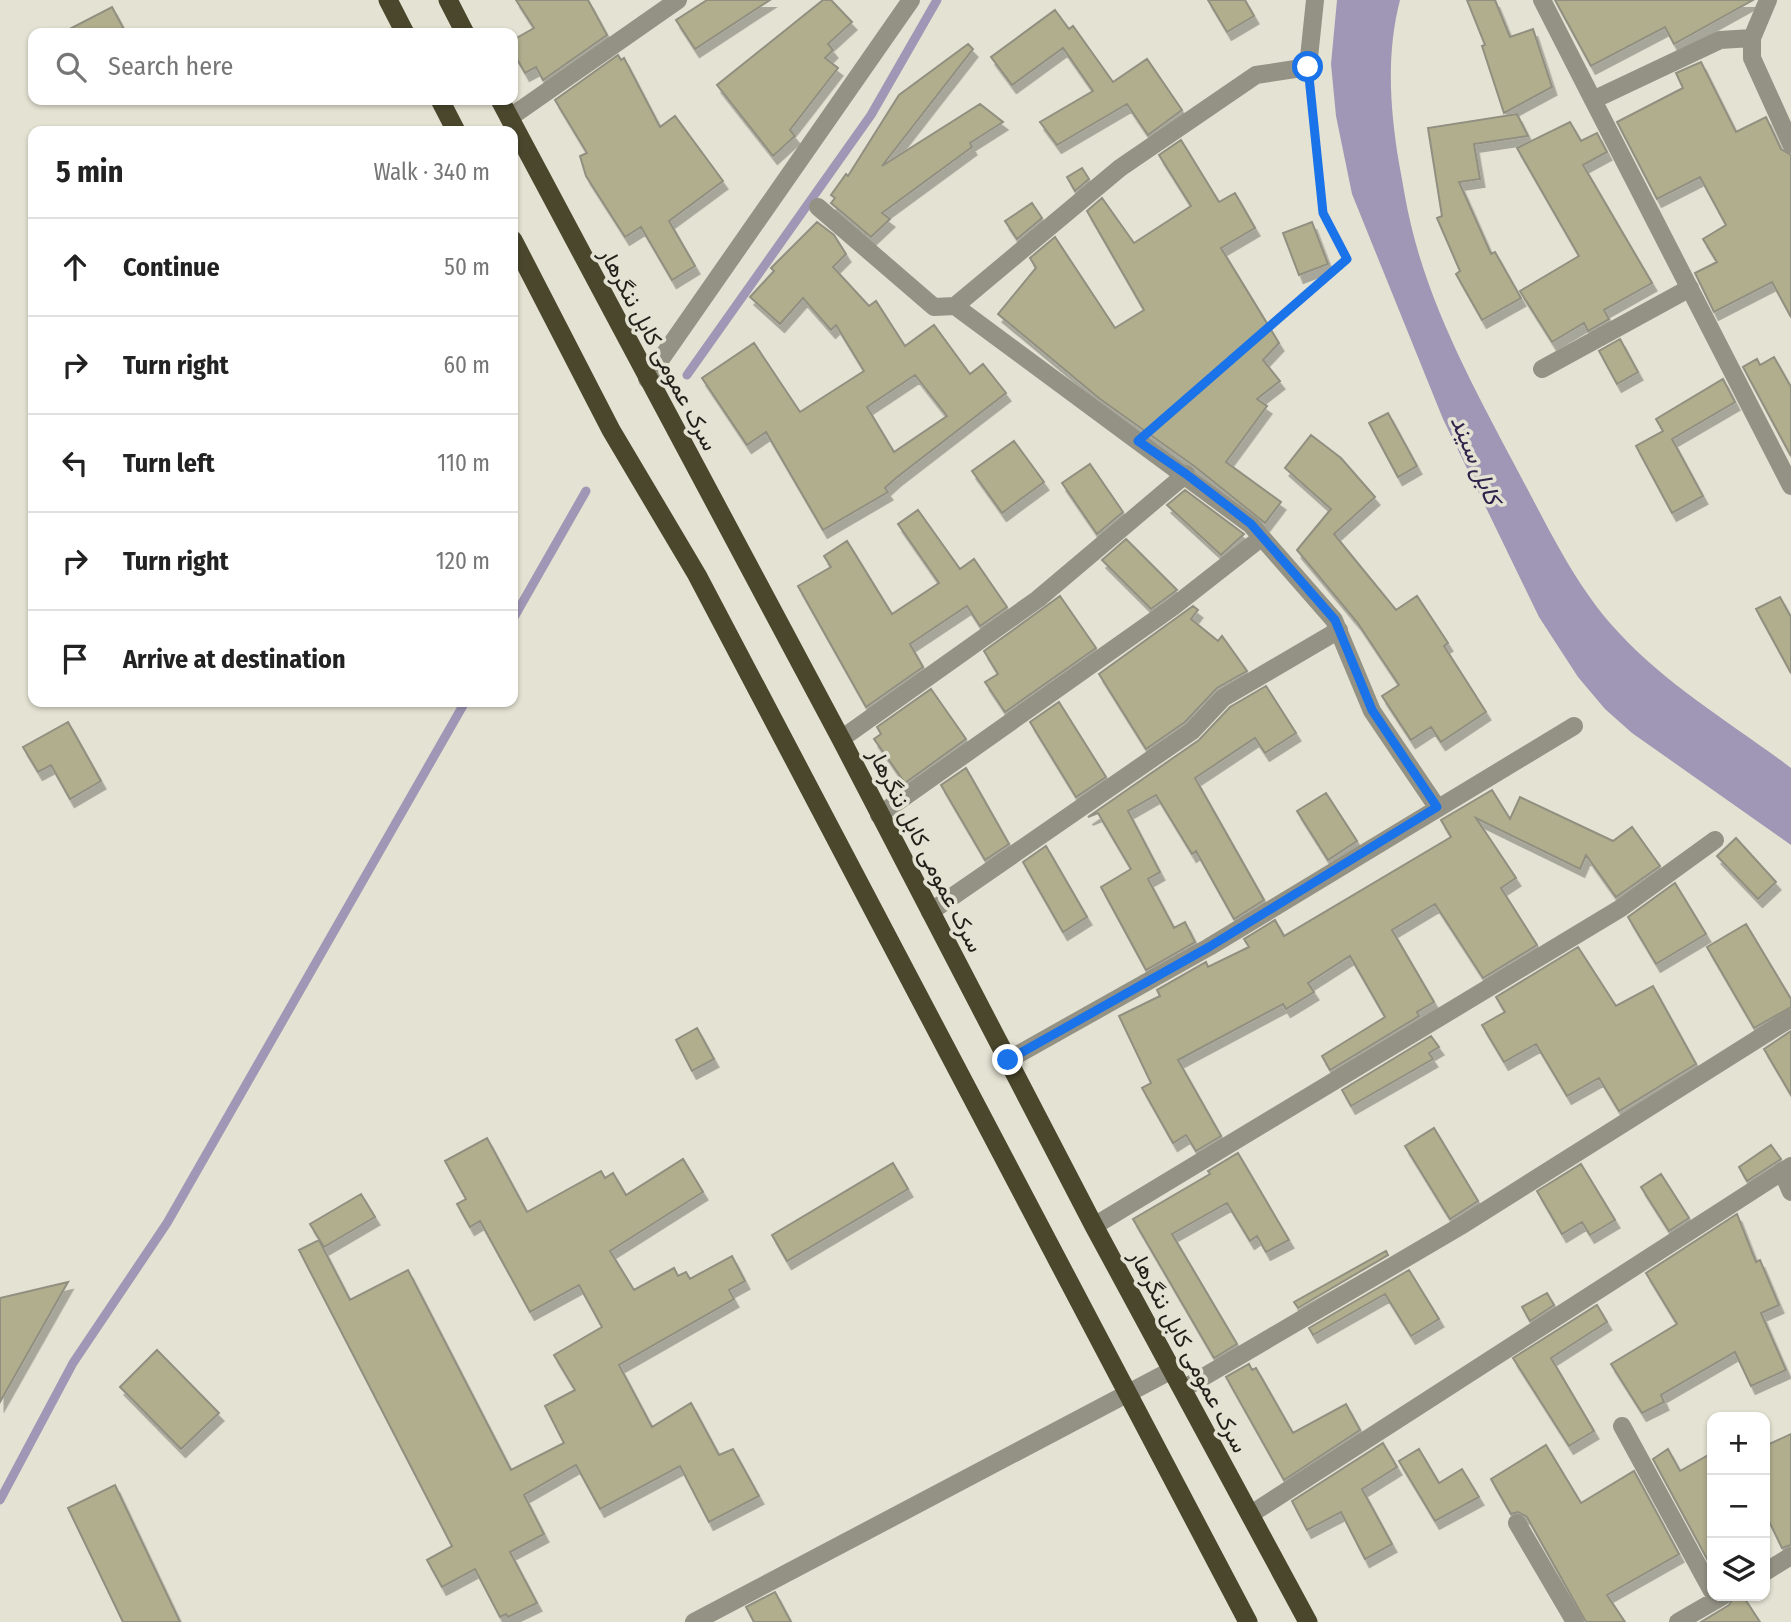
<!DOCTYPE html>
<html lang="en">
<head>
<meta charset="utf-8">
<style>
  body { margin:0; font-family:"Fira Sans Condensed",Vazirmatn,sans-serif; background:#f2f2f2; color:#222 }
  .controls { position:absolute; right:21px; bottom:21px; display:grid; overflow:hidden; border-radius:14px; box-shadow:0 2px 5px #0004 }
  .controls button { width:63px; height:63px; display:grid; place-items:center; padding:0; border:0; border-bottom:2px solid #e0e0e0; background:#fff; color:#222; font:35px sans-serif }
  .stop { position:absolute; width:21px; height:21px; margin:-16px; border:5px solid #1a73e8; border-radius:50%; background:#fff }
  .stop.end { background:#1a73e8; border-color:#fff; box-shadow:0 2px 7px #0008 }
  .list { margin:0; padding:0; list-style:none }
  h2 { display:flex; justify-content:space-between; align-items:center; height:91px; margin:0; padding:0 28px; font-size:30px }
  h2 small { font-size:23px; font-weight:400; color:#767676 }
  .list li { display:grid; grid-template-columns:46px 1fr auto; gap:21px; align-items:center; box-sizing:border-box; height:98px; padding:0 28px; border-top:2px solid #e0e0e0 }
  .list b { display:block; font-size:26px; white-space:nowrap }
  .list em { font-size:23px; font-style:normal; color:#767676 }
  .icon { flex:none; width:38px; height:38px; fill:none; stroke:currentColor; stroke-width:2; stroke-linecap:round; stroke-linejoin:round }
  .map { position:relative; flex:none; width:1791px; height:1622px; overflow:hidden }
  .search { position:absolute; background:#fff; box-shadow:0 2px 5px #0004; left:28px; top:28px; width:490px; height:77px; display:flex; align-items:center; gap:18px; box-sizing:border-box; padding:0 24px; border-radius:14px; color:#767676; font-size:26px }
  .panel { position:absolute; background:#fff; box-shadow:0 2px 5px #0004; left:28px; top:126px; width:490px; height:581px; border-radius:14px }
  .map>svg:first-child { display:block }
  .water { fill:#9f97b5 }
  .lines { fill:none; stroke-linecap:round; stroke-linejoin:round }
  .stream { stroke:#9f97b5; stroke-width:9 }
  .building { fill:#b1ae8e; stroke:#918f80; stroke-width:2; fill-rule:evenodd; filter:url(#shadow) }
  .path { stroke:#a4a295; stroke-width:4.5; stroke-dasharray:2 5; stroke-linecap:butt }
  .minor { stroke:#949285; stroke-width:18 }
  .trunk { stroke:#4a472d; stroke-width:19 }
  .route { stroke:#1a73e8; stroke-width:9 }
  .labels { text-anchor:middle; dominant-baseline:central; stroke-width:7; stroke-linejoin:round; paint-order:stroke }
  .street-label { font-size:23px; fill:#201f19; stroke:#e4e2d2 }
  .water-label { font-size:24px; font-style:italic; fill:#30224b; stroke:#e4e2d2 }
</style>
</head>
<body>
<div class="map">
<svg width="1791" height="1622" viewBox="0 0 1791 1622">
  <defs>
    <filter id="shadow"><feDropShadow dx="4.5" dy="8" stdDeviation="0" flood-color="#0004"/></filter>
  </defs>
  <rect width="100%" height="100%" fill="#e4e2d2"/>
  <path class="water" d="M1337 0H1400C1386 54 1390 108 1399 163 1403 184 1406 205 1411 225 1432 314 1479 397 1521 477 1550 531 1577 589 1620 634 1668 686 1734 725 1791 768V845L1632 733 1605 709 1578 677 1539 617 1443 419 1352 194 1336 116 1331 64Z"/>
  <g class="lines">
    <path class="stream" d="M687 375 871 115 937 0
      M513 619 586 491
      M0 1500 73 1363 167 1223 465 702"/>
  </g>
  <path class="building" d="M516 0H588L607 35 543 80 536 67 525 73 513 52V40L534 28Z
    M707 0H770L695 49 676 20Z
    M823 0H831L852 22 828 44 833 50 825 58 838 68 790 130 795 136 773 156 717 85Z
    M1208 0H1245L1254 16 1227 32Z
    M1467 0H1495L1510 37 1533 29 1552 87 1504 113 1482 46 1485 45Z
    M1555 0H1753L1674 44 1665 27 1591 66Z
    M112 7 126 33H62Z
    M1055 10 1069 29 1073 26 1113 82 1147 59 1182 110 1148 135 1127 104 1057 145 1040 122 1093 91 1063 48 1012 85 991 57Z
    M968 44 973 49 882 166 980 104 1003 122 970 143 972 147 882 213 890 219 871 237 831 203 835 198 831 195 846 174 848 176 899 95Z
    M618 55 621 60 624 58 660 127 675 116 723 181 669 221 695 266 672 280 641 227 625 237 586 176 580 156 587 153 555 100Z
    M1701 62 1736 132 1766 117 1781 149 1791 155V317L1772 282 1714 312 1695 273 1717 262 1703 239 1726 225 1700 177 1657 199 1617 122 1683 88 1676 73Z
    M1517 114 1528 136 1474 144 1480 179 1459 182 1491 254 1495 252 1521 298 1482 320 1456 274 1460 271 1437 218 1442 216 1428 128Z
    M1570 122 1581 141 1597 133 1607 152 1583 165 1652 283 1604 310 1609 319 1588 331 1584 323 1552 342 1520 291 1579 256 1517 148Z
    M1181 140 1219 202 1235 193 1255 228 1221 248 1279 343 1263 360 1280 381 1257 399 1267 406 1226 462 1281 502 1265 523 1194 466 1100 399 998 314 1036 268 1030 258 1055 237 1115 328 1144 310 1087 211 1102 198 1134 243 1191 206 1159 155Z
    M1082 168 1089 179 1075 191 1067 177Z
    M1032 203 1042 218 1017 239 1005 221Z
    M817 222 834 235 846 254 833 267 869 306 876 301 905 346 934 325 970 374 983 364 1006 393 896 478 885 488 888 492 823 530 766 432 747 445 702 378 754 343 800 412 864 371 836 325 831 330 803 298 780 324 750 297 774 271 771 268ZM915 375 947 416 894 452 867 407Z
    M1312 222 1328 264 1299 275 1283 233Z
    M1620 339 1638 372 1617 384 1599 351Z
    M1774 357 1791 387V456L1743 367 1757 359 1760 365Z
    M1723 379 1735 402 1672 439 1703 496 1672 513 1636 446 1663 431 1656 419Z
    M1388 413 1417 466 1398 477 1369 423Z
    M1311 435 1341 458 1375 497 1334 534 1396 610 1417 596 1448 643 1444 646 1486 712 1441 742 1431 727 1411 740 1382 696 1399 685 1357 622 1297 550 1331 509 1285 468Z
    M1014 441 1044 482 1002 513 972 471Z
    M1090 464 1123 512 1097 534 1062 483Z
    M1185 490 1244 534 1221 555 1167 505Z
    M918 510 960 569 974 559 1007 607 980 626 967 606 910 644 923 667 866 707 798 586 831 567 824 556 847 541 892 614 939 583 898 524Z
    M1126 539 1177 590 1151 609 1102 560Z
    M1060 596 1096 648 1005 712 985 682 998 674 984 651Z
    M1780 597 1791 617V673L1756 609Z
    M1193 606 1198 610 1191 619 1218 641 1222 636 1247 671 1217 688 1185 722 1146 749 1099 674Z
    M1266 686 1296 733 1265 753 1255 738 1195 778 1264 900 1234 919 1196 851 1192 854 1156 795 1128 811 1160 872 1148 879 1174 928 1185 922 1195 942 1146 970 1101 887 1131 869 1098 813 1088 817 1199 740 1230 707Z
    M931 689 966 739 905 783 874 739 881 734 877 727Z
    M1059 702 1106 777 1076 797 1030 722Z
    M68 722 101 781 70 799 51 765 38 772 23 747Z
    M966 768 1009 844 985 860 941 785Z
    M1492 790 1510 819 1520 797 1613 841 1632 827 1660 866 1616 897 1586 855 1580 869 1476 818 1516 878 1501 888 1537 945 1483 978 1435 904 1392 930 1434 1002 1417 1012 1419 1016 1330 1070 1322 1056 1385 1017 1350 956 1308 983 1314 992 1286 1009 1283 1004 1178 1060 1221 1136 1196 1151 1186 1135 1173 1143 1142 1088 1151 1083 1119 1016 1160 996 1157 990 1206 962 1208 967 1249 947 1244 939 1275 920 1284 936 1451 837 1441 820Z
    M1326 793 1357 841 1328 860 1297 811Z
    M1736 838 1776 882 1758 899 1717 856Z
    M1046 846 1087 917 1063 932 1023 862Z
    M1675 883 1706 934 1656 964 1628 917Z
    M1746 924 1791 999V1007L1754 1028 1707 947Z
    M1578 947 1616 1006 1653 986 1696 1064 1619 1111 1599 1078 1567 1096 1536 1044 1504 1062 1482 1025 1505 1012 1496 997Z
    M697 1028 714 1059 692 1071 676 1040Z
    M1791 1031V1095L1764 1049Z
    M1431 1036 1439 1047 1429 1053 1433 1059 1351 1106 1342 1090Z
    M1434 1128 1478 1201 1450 1219 1405 1146Z
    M487 1138 527 1212 601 1171 605 1178 613 1173 626 1195 683 1159 703 1192 610 1251 634 1290 674 1268 678 1276 686 1272 690 1279 732 1256 745 1281 729 1290 734 1299 619 1365 652 1427 691 1403 719 1455 733 1449 759 1496 709 1522 680 1466 600 1509 576 1465 524 1495 544 1534 510 1552 537 1603 508 1617 506 1614 500 1617 475 1569 442 1587 427 1560 452 1546 299 1250 319 1240 350 1300 408 1270 511 1470 564 1443 545 1406 575 1390 554 1355 602 1327 579 1285 530 1312 480 1221 470 1227 457 1204 466 1199 445 1161Z
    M1771 1145 1781 1159 1747 1181 1739 1167Z
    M1238 1153 1289 1240 1266 1252 1257 1236 1250 1241 1227 1203 1172 1234 1237 1344 1214 1358 1133 1219 1210 1174 1208 1171Z
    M893 1163 908 1189 787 1261 772 1235Z
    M1581 1164 1615 1220 1590 1235 1582 1222 1562 1234 1537 1191Z
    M1661 1174 1689 1218 1669 1231 1641 1187Z
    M361 1194 375 1217 324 1247 310 1224Z
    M1737 1214 1756 1262 1760 1260 1779 1305 1761 1313 1786 1370 1751 1386 1735 1352 1661 1395 1664 1402 1642 1413 1611 1364 1677 1324 1646 1273Z
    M1386 1251 1388 1255 1298 1308 1294 1302Z
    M1409 1270 1439 1319 1411 1336 1385 1294 1313 1335 1309 1328Z
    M68 1282 0 1402V1298Z
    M1547 1293 1554 1305 1530 1321 1522 1307Z
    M1597 1305 1607 1322 1551 1358 1594 1431 1569 1446 1513 1358Z
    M157 1350 219 1413 181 1449 120 1387Z
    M1249 1364 1252 1370 1256 1368 1293 1433 1346 1404 1360 1430 1284 1480 1226 1377Z
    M1791 1434V1545L1782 1548 1765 1513V1446Z
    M1383 1443 1397 1467 1362 1489 1392 1544 1365 1559 1341 1512 1307 1530 1292 1501Z
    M1546 1445 1581 1503 1634 1471 1679 1554 1607 1595 1625 1622H1586L1527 1517 1518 1512 1511 1514 1491 1479Z
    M1419 1449 1439 1483 1462 1469 1479 1497 1435 1521 1399 1461Z
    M1668 1449 1680 1471 1712 1453V1568L1653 1459Z
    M115 1485 180 1622H123L68 1508Z
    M775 1592 791 1622H754L746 1607Z
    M1734 1596H1743L1760 1622H1701L1729 1605Z"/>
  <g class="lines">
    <path class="path" d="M1153 427 1347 259 1323 213 1310 89"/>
    <path class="minor" d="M1542 0 1593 100
      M1768 0 1752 38V58L1791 144
      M1752 38 1720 40 1593 100 1791 486
      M509 118 678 0
      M818 207 934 307 955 306 1251 525 1334 620 1372 711 1437 807
      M955 306 1120 168 1256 75 1308 67 1315 0
      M1542 369 1690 288
      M647 379 911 0
      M841 739 1038 599 1186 474
      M879 815 1173 607 1261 538
      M930 912 1192 731 1223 698 1339 630
      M1008 1060 1209 947 1574 726
      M1782 1171 1791 1192
      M1094 1226 1621 908 1715 840
      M1183 1389 1464 1224 1791 1018
      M1622 1426 1712 1591
      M1251 1514 1791 1166
      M1517 1523 1575 1622
      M1765 1572 1791 1556
      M694 1622 1172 1370
      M1678 1622 1723 1596"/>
    <path class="trunk" d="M388 0 405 33
      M448 0 465 33
      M440 100 456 131
      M500 100 841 739 1094 1226 1308 1622
      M513 240 611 430 697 575 1248 1622"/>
  </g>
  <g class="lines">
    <path class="route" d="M1008 1060 1209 947 1437 807 1372 710 1335 620 1251 524 1186 474 1138 441 1347 259 1323 213 1308 67"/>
  </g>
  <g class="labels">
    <g class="street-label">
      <text transform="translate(659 349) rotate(62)">سرک عمومی کابل ننگرهار</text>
      <text transform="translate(926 850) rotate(63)">سرک عمومی کابل ننگرهار</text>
      <text transform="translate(1189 1351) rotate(62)">سرک عمومی کابل ننگرهار</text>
    </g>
    <g class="water-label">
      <text transform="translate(1476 460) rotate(67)">کابل سيند</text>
    </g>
  </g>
</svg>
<div class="controls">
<button>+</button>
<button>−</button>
<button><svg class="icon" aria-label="layers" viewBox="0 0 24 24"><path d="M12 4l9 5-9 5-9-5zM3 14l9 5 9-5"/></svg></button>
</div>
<div class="stop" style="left:1308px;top:67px"></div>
<div class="stop end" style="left:1008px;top:1060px"></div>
<div class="search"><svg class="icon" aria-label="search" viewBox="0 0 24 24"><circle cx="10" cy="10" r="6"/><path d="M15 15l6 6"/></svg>Search here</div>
<section class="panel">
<h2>5 min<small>Walk · 340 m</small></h2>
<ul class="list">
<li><svg class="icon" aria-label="ahead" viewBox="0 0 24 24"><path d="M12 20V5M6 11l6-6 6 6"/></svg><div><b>Continue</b></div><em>50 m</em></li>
<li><svg class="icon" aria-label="right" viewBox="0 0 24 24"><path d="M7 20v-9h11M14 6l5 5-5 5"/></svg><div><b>Turn right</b></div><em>60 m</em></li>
<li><svg class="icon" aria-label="left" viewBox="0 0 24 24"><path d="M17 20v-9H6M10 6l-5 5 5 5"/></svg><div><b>Turn left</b></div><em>110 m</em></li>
<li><svg class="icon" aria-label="right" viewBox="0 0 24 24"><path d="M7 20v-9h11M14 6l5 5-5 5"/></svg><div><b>Turn right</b></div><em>120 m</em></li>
<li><svg class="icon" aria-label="arrive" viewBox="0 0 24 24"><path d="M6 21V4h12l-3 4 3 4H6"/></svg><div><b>Arrive at destination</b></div></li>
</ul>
</section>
</div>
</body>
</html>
